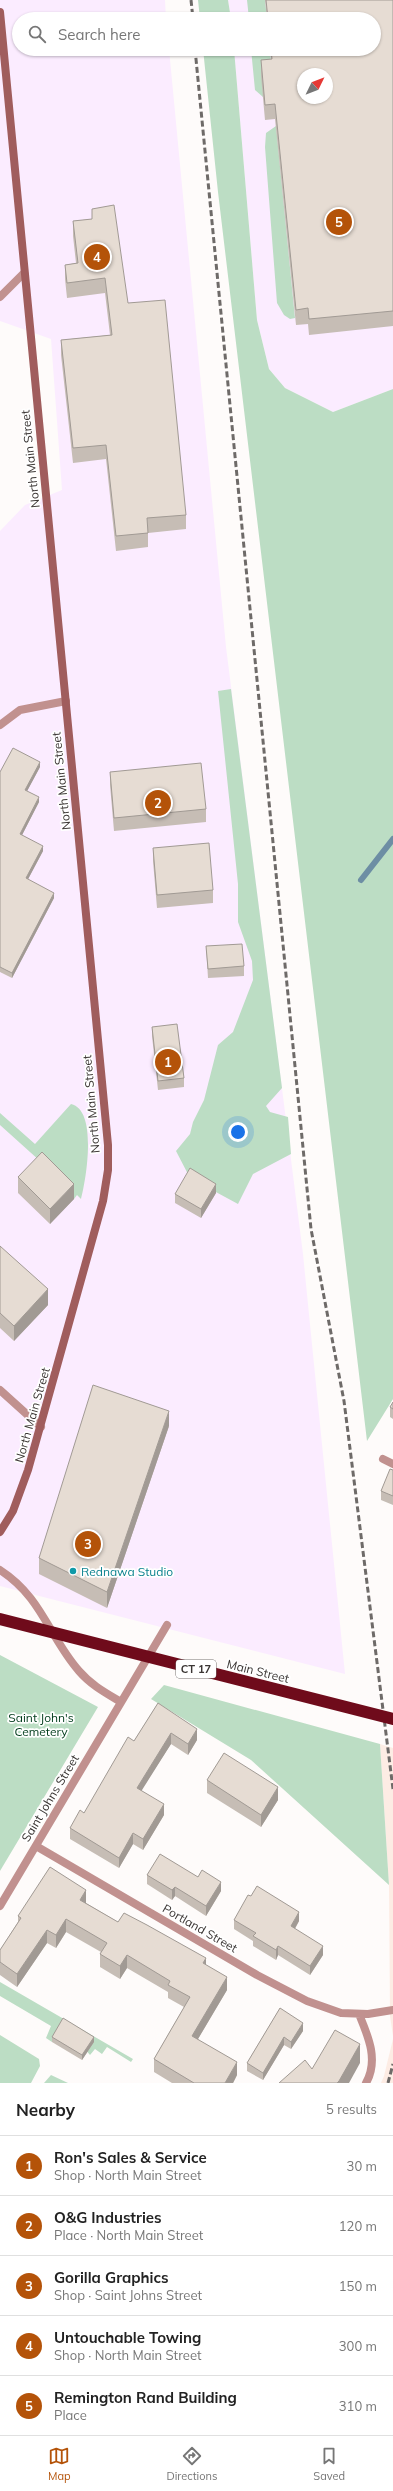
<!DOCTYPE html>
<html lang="en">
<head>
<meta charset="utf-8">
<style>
  body { margin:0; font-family:Mulish,sans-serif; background:#f2f2f2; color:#222 }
  .compass { position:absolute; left:297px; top:68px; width:36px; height:36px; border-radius:50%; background:#fff; box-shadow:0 1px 3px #0004; rotate:47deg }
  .you { position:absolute; left:238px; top:1132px; width:14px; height:14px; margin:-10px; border:3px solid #fff; border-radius:50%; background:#1a73e8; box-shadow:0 0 0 6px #1a73e833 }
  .badge { display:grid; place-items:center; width:26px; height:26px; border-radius:50%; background:#b45309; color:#fff; font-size:13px; font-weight:700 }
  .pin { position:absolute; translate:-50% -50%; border:2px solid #fff; box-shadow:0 1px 4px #0006 }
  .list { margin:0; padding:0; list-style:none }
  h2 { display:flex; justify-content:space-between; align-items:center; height:52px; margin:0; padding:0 16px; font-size:17px }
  h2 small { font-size:13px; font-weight:400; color:#767676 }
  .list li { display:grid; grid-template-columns:26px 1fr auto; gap:12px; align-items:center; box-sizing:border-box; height:60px; padding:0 16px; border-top:1px solid #e0e0e0 }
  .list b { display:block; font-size:15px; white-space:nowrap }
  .list p { margin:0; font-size:13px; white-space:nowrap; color:#767676 }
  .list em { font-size:13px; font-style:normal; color:#767676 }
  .icon { flex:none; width:22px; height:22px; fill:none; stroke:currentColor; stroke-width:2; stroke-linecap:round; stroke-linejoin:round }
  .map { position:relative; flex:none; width:393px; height:2083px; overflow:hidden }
  .search { position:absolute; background:#fff; box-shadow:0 1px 3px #0004; left:12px; right:12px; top:12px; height:44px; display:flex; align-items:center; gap:10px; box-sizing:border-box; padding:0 14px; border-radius:22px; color:#767676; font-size:15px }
  .sheet { height:352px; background:#fff }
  nav { display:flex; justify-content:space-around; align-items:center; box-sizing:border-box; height:56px; border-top:1px solid #e0e0e0; background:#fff; font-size:11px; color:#767676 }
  nav a { display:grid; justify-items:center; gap:2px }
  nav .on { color:#b45309 }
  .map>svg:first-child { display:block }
  .industrial { fill:#fbecff; fill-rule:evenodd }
  .built { fill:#fdece4 }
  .green { fill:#bcddc4 }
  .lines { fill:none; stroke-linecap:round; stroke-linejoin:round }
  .stream { stroke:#6d8ea4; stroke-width:6 }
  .street { stroke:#c1918f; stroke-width:8 }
  .secondary { stroke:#a05d5d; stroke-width:8 }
  .rail { stroke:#6e6a68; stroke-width:3; stroke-dasharray:6 3; stroke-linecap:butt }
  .highway-bridge { stroke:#6f0b1b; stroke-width:12 }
  .wall { fill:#c6bdb5 }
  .shaded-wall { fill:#a19a94 }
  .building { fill:#e6dcd3; stroke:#a19a94; fill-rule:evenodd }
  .culture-dot { fill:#0f9aa8; stroke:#fff; stroke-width:1.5 }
  .labels { text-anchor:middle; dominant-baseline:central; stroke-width:3.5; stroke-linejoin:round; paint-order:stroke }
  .shield { fill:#fff; stroke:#767271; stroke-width:1 }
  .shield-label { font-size:11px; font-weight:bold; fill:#3b3634 }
  .street-label { font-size:12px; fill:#3b3634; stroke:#fff }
  .culture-label { font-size:12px; fill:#0d838f; stroke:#fff; text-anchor:start }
  .park-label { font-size:12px; fill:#013c1b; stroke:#fff }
</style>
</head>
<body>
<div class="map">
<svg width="393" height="2083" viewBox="0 0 393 2083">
  <rect width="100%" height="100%" fill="#fefbfa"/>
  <path class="industrial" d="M0 0H165L166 19H19V49H169L226 647 303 1254 345 1674 0 1586V531L25 505 62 490 51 339 0 321Z
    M228 0H393V389L333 412 285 388 269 369 257 320 234 49H374V19H231ZM303 74H327V98H303Z"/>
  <path class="built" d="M380 1744 393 1748V2036L390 2016 389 1885Z
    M393 2039V2083H381L384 2076Z"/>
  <path class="green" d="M198 0H228L231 19H200Z
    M247 0H265L267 19H249Z
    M203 49H234L257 320 269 369 285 388 333 412 393 389V1399L367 1441 218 192Z
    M251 49H270L272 75 263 97 255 90Z
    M276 126 295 318 290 319 284 315 277 303 265 147 266 133Z
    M231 689 282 1088 266 1106 270 1112 288 1117 291 1154 253 1174 238 1204 190 1178 176 1151 190 1134 193 1122 204 1100 218 1045 233 1032 253 980 252 961 238 922V884L218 691Z
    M71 1104C98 1110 86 1180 81 1199L77 1195 74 1199 40 1161 0 1125V1113L35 1144Z
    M0 1655 98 1707 0 1871Z
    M164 1685 380 1744 389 1885 251 1760 151 1699Z
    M0 1982 133 2059 131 2062 107 2047 102 2054 95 2049 90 2055 63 2023 52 2042 46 2038 51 2026 0 1996Z
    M0 2035 39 2059 40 2066 31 2083H0Z
    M51 2075 68 2083H44Z"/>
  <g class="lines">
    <path class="stream" d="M361 880 393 839"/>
    <path class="street" d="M0 297 24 273
      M0 725 20 710 66 701
      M0 1390 41 1427
      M383 1459 393 1464
      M0 1570C42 1597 49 1637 79 1671 91 1685 106 1693 121 1702
      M36 1846 257 1975 307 2001 341 2013 368 2014 393 2010
      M0 1906 167 1625
      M359 2014C368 2036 379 2060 366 2083"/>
    <path class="secondary" d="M0 12 108 1145V1170L103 1201 28 1470 13 1511 0 1532"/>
    <path class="rail" d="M191 0 193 19
      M195 49 311 1229 344 1401 393 1789
      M388 2083 393 2064"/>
    <path class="highway-bridge" d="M0 1619 393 1719"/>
  </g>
  <path class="wall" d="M265 0H393V326L309 335 308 324 296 325 275 119 265 120 261 76V60L271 59 270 49H374V19H267Z
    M92 209 128 303 186 515V529L148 533V547L116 551 106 459 73 463 61 355V340L110 335 105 293 67 298 65 279V265L76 263 73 236V221L92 219Z
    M40 767 27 791 39 802 22 835 43 851 28 879 54 898 12 978 0 972V772Z
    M110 772 206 809V822L114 831 110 785Z
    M153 848 213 890V903L157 908 153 861Z
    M206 946 244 966V976L208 978Z
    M152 1027 184 1078V1087L158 1090 152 1036Z
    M18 1177 74 1199 50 1224 18 1193Z
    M216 1193 201 1218 175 1203V1194Z
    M0 1246 48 1305 14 1341 0 1328Z
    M393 1402V1419L390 1417V1407Z
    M169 1426 107 1608 39 1574V1558Z
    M393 1470V1505L381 1500V1491Z
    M158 1703 197 1740 188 1755 171 1744 141 1790 164 1815 143 1850 133 1844 119 1868 70 1839V1828L84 1813 134 1741Z
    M207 1780 278 1800 261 1827 207 1793Z
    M147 1875 198 1877 221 1891 206 1916 175 1896 172 1900 147 1884Z
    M86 1903 118 1922 206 1965 227 1990 198 2039 237 2075 233 2083H172L154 2072V2059L184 2007 168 1998V1992L127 1968 120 1979 100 1967V1954L101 1952 66 1932 56 1948 47 1943 17 1987 0 1975V1950L18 1922V1916Z
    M234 1920 299 1921 295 1929 323 1955 310 1975 278 1955 276 1960 253 1946V1941L234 1929Z
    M280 2008 303 2031 291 2049 284 2045 263 2080 247 2071V2063Z
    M52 2037 94 2042 82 2060 52 2042Z"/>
  <path class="shaded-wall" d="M40 762V767L25 795V790Z
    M39 797V802L20 839V834Z
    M43 846V851L26 883V878Z
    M54 893V898L12 978V973Z
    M74 1184V1199L50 1224V1209Z
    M216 1184V1193L201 1218V1209Z
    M48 1289V1305L14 1341V1326Z
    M169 1411V1426L107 1608V1592Z
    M197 1729V1740L188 1755V1744Z
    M171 1733V1744L137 1798V1788Z
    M278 1787V1800L261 1827V1815Z
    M164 1804V1815L143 1850V1839Z
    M133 1833V1844L119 1868V1858Z
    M221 1882V1891L206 1916V1906Z
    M175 1887V1896L172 1900V1890Z
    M86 1890V1903L80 1913V1900Z
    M299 1912V1921L291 1935V1926Z
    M66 1919V1932L56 1948V1935Z
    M47 1930V1943L17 1987V1974Z
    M278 1946V1955L276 1960V1950Z
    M323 1946V1955L310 1975V1966Z
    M127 1955V1968L120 1979V1966Z
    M206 1958V1971L203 1963Z
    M227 1977V1990L192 2049V2036Z
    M303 2023V2031L291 2049V2042Z
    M94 2037V2042L82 2060V2055Z
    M284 2037V2045L263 2080V2073Z
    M360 2044V2063L349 2083H337Z
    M237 2062V2075L233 2083H225Z"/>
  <path class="building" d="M266 0H393V311L309 319 308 308 296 310 275 104 265 105 261 60 272 59 271 49H374V19H268ZM303 74H327V98H303Z
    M114 205 128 303 165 300 186 515 147 518 148 533 116 536 106 445 73 448 61 340 112 335 105 278 67 283 65 265 78 263 73 221 92 219V209Z
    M13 748 40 762 25 790 39 797 20 834 43 846 26 878 54 893 12 973 0 967V772Z
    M201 763 206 809 114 818 110 772Z
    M209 843 213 890 157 895 153 848Z
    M242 944 244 966 208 969 206 946Z
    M177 1024 184 1078 158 1081 152 1027Z
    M42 1152 74 1184 50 1209 18 1177Z
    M190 1168 216 1184 201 1209 175 1194Z
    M0 1246 48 1289 14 1326 0 1313Z
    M93 1385 169 1411 107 1592 39 1558Z
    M393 1402V1409L390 1407Z
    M390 1469 393 1470V1496L381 1491Z
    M158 1703 197 1729 188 1744 171 1733 137 1788 164 1804 143 1839 133 1833 119 1858 70 1828 80 1810 84 1813 128 1737 134 1741Z
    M224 1753 278 1787 261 1815 207 1780Z
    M160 1854 198 1877 202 1870 221 1882 206 1906 175 1887 172 1890 147 1875Z
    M50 1867 86 1890 80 1900 118 1922 124 1913 147 1925 206 1958 203 1963 227 1977 192 2036 237 2062 225 2083H194L154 2059 190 1997 168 1985 170 1981 127 1955 120 1966 100 1954 107 1943 66 1919 56 1935 47 1930 17 1974 0 1962V1950L21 1918 18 1916Z
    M257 1886 299 1912 291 1926 323 1946 310 1966 278 1946 276 1950 253 1936 256 1933 234 1920 248 1895 251 1896Z
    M280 2008 303 2023 291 2042 284 2037 263 2073 247 2063Z
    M63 2018 94 2037 82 2055 52 2037Z
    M335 2030 360 2044 339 2081 337 2083H279L305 2060 312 2069Z"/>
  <circle class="culture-dot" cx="73" cy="1571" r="4"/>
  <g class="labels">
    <rect class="shield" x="176" y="1660" width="40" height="18" rx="3"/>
    <g class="shield-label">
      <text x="196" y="1669">CT 17</text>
    </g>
    <g class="street-label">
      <text transform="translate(30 459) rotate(-96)">North Main Street</text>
      <text transform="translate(61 781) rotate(-96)">North Main Street</text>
      <text transform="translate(91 1104) rotate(-95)">North Main Street</text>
      <text transform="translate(32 1415) rotate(-74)">North Main Street</text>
      <text transform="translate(258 1671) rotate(14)">Main Street</text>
      <text transform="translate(50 1798) rotate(-59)">Saint Johns Street</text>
      <text transform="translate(200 1928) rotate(30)">Portland Street</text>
    </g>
    <g class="culture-label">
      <text x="81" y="1571">Rednawa Studio</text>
    </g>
    <g class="park-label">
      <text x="41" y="1717">Saint John's<tspan x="41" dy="14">Cemetery</tspan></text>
    </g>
  </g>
</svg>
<svg class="compass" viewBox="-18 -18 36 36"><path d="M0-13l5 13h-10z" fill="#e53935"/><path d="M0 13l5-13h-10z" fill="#767676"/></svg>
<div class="you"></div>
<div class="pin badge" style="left:168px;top:1062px">1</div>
<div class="pin badge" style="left:158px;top:803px">2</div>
<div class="pin badge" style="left:88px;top:1544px">3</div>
<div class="pin badge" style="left:97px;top:257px">4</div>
<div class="pin badge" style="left:339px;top:222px">5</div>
<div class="search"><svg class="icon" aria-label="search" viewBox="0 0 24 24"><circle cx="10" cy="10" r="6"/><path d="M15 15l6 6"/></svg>Search here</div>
</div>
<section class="sheet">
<h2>Nearby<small>5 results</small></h2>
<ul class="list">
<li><span class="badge">1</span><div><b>Ron's Sales &amp; Service</b><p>Shop · North Main Street</p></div><em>30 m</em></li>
<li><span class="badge">2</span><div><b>O&amp;G Industries</b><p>Place · North Main Street</p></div><em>120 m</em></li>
<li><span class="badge">3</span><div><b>Gorilla Graphics</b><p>Shop · Saint Johns Street</p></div><em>150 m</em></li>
<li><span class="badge">4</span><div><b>Untouchable Towing</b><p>Shop · North Main Street</p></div><em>300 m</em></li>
<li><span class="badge">5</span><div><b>Remington Rand Building</b><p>Place</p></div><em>310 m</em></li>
</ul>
</section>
<nav>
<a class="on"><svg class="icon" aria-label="map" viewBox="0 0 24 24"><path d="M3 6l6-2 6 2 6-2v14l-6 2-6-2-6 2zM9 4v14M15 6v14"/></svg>Map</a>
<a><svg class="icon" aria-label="directions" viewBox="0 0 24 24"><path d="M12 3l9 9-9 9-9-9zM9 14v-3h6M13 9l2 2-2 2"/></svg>Directions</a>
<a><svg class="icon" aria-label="saved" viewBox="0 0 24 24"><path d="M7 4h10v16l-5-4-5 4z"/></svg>Saved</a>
</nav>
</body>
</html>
